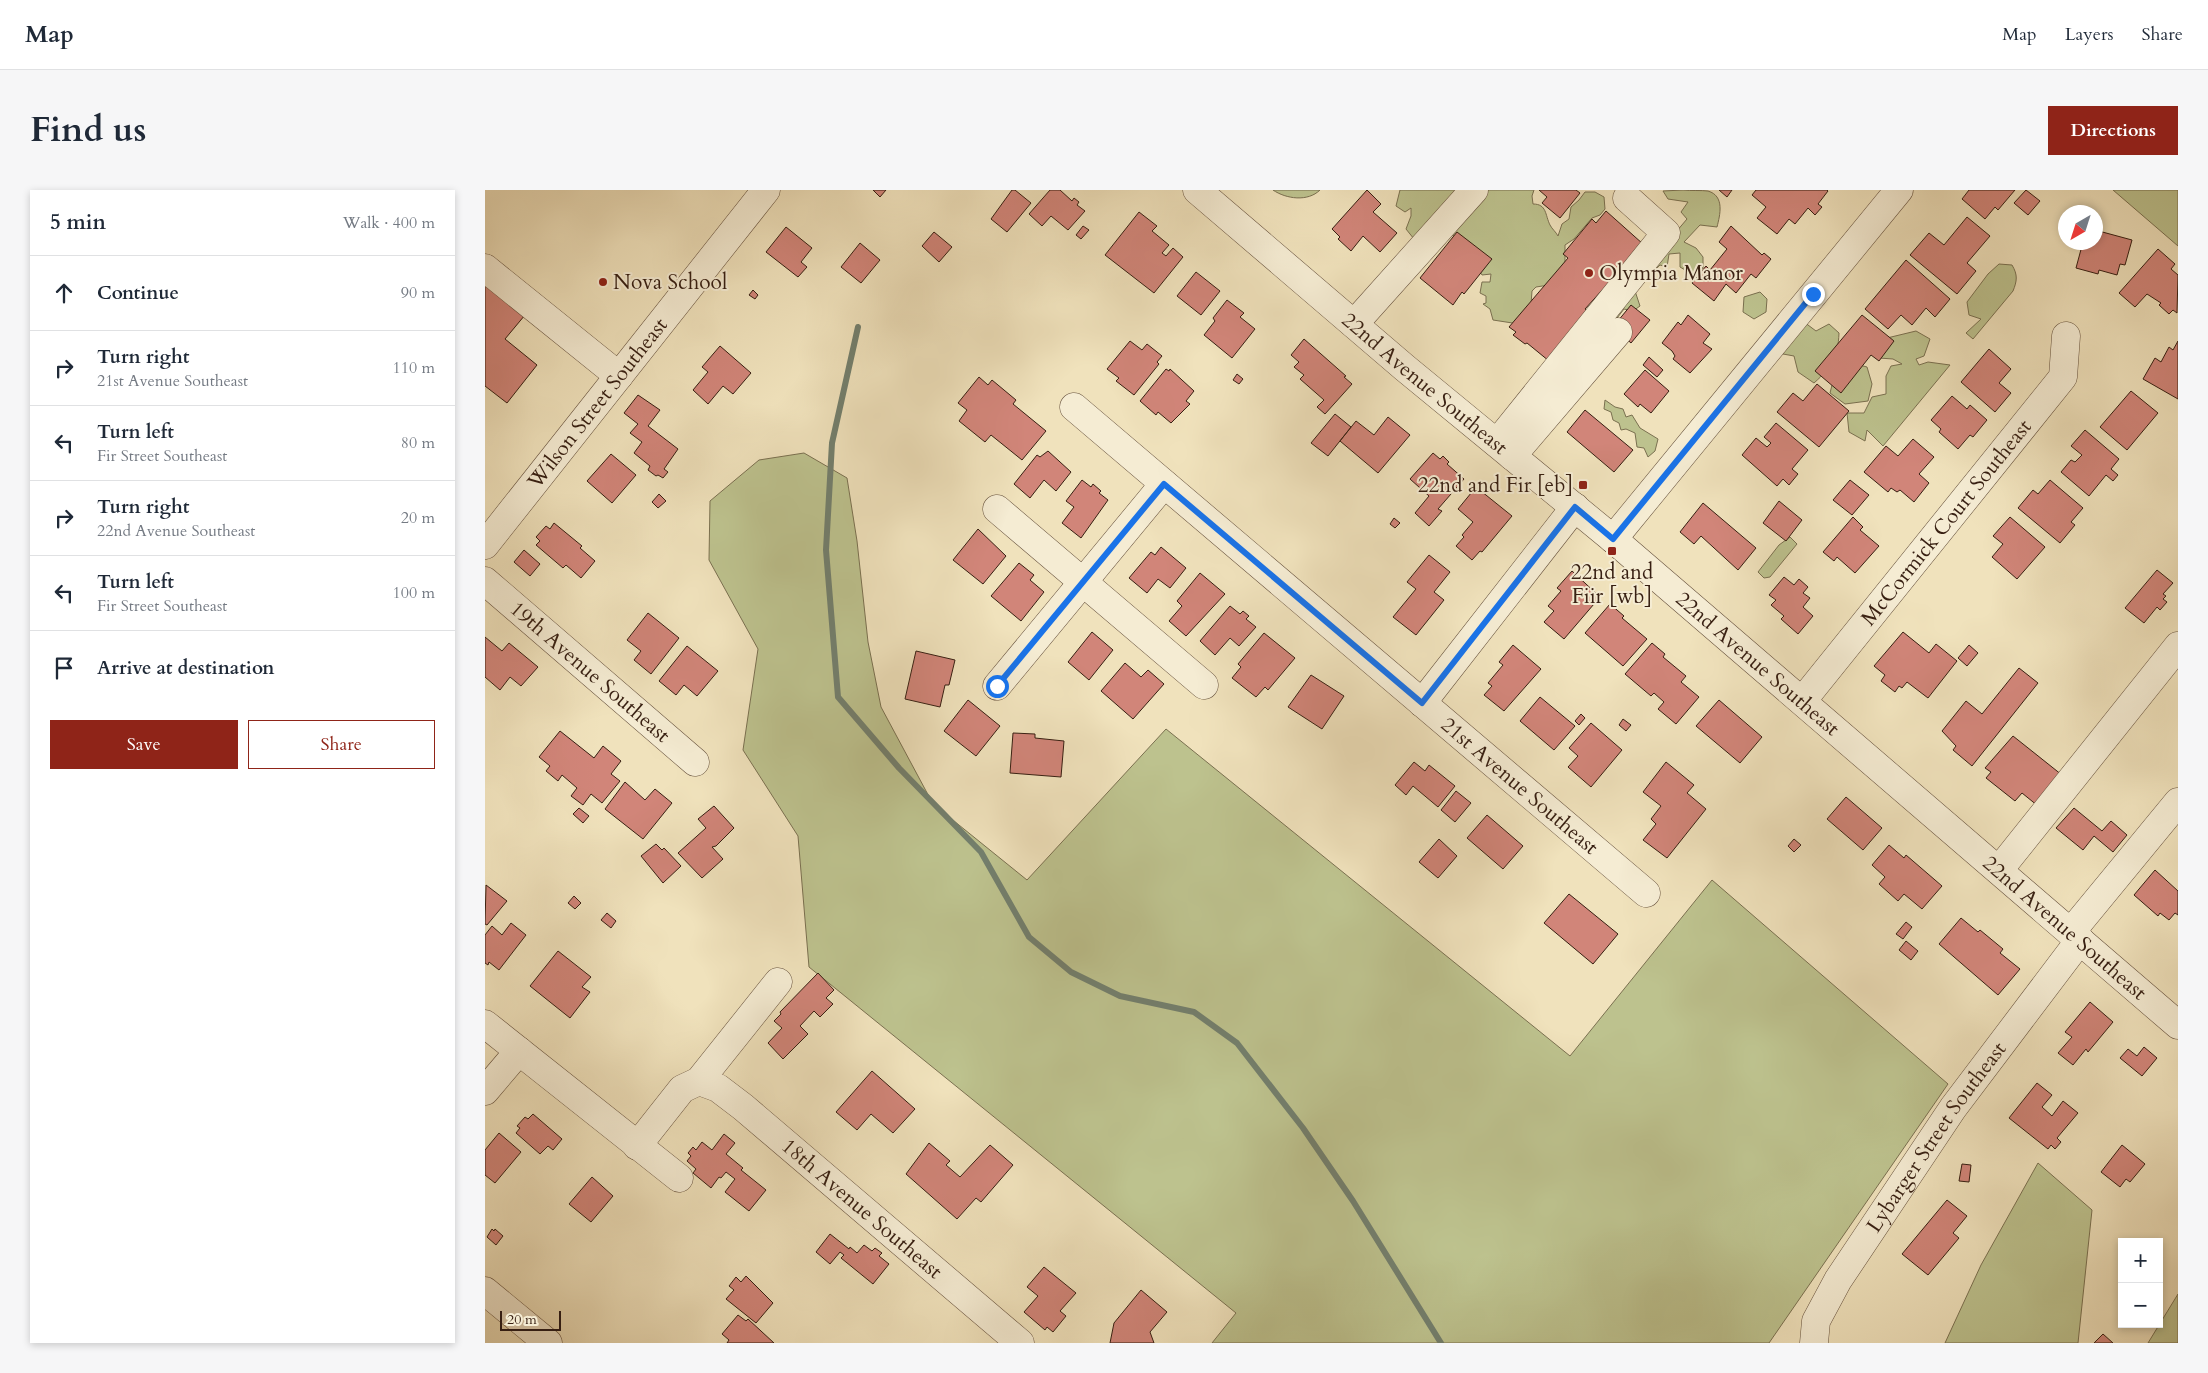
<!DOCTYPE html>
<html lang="en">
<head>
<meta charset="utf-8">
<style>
  body { margin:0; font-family:Cardo,serif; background:#f6f6f7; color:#1f2937 }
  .controls { position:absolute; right:15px; bottom:15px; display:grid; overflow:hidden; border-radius:0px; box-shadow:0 2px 8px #0003 }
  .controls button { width:45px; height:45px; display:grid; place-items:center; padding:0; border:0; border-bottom:1px solid #e0e1e3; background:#fff; color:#1f2937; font:25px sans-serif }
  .compass { position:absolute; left:1573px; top:15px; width:45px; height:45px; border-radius:50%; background:#fff; box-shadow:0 2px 8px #0003; rotate:219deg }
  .scale { position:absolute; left:15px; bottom:12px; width:61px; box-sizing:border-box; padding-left:5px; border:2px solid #371f12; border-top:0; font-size:14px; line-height:18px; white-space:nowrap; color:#371f12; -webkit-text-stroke:4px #f5ecd3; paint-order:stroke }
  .stop { position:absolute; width:15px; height:15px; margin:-11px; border:4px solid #1a73e8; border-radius:50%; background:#fff }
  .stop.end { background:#1a73e8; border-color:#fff; box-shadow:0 1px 5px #0008 }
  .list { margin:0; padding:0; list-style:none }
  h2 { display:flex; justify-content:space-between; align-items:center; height:65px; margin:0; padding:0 20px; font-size:21px }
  h2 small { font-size:16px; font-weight:400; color:#747a83 }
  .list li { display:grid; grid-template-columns:32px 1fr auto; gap:15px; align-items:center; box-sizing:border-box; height:75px; padding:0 20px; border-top:1px solid #e0e1e3 }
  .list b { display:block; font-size:19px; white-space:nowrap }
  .list p { margin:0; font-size:16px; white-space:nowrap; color:#747a83 }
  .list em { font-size:16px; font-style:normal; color:#747a83 }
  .actions { display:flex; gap:10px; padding:15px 20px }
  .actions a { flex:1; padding:11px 0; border:1px solid #8f2418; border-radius:0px; text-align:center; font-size:18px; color:#8f2418 }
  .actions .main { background:#8f2418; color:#fff }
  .icon { flex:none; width:28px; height:28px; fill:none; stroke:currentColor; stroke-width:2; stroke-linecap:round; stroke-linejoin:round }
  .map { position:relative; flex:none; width:1693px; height:1153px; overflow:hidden; border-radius:0px }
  header { display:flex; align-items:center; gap:30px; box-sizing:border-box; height:70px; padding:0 25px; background:#fff; border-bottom:1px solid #e0e1e3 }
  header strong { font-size:24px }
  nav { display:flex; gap:28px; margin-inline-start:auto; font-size:18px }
  .intro { display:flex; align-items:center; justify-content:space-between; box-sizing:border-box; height:120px; padding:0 30px }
  h1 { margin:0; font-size:35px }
  .button { padding:12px 22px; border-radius:0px; background:#8f2418; color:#fff; font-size:18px; font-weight:700 }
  main { display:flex; gap:30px; padding:0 30px }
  aside { flex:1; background:#fff; border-radius:0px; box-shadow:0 2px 8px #0003 }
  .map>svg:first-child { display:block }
  .green { fill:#bdc28e; stroke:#7a7050 }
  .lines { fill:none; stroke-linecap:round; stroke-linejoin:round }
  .stream { stroke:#737f6d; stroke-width:6 }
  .building { fill:#d18579; stroke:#371f12 }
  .minor-casing { stroke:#65503c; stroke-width:29 }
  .minor { stroke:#f5ecd3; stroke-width:28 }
  .route { stroke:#1a73e8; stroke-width:6 }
  .poi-dot { fill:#8f2418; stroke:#f5ecd3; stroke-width:2 }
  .labels { text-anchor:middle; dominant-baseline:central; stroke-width:4; stroke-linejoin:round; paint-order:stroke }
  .poi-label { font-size:21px; fill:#371f12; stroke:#f5ecd3; text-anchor:start }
  .street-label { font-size:21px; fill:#371f12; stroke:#f5ecd3 }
</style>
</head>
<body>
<header>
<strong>Map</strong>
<nav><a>Map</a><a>Layers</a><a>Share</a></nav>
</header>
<div class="intro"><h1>Find us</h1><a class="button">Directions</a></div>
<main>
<aside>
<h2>5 min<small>Walk · 400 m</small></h2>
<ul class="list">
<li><svg class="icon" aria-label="ahead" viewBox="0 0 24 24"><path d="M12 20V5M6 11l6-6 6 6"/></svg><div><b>Continue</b></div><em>90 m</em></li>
<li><svg class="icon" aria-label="right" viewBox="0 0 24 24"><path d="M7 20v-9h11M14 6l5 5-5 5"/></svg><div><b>Turn right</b><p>21st Avenue Southeast</p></div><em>110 m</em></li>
<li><svg class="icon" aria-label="left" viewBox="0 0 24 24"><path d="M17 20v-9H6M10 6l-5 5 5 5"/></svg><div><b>Turn left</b><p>Fir Street Southeast</p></div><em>80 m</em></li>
<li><svg class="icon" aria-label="right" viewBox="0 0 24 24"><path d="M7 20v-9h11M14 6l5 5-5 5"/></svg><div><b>Turn right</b><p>22nd Avenue Southeast</p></div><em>20 m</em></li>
<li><svg class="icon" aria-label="left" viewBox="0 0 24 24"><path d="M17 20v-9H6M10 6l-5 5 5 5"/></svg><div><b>Turn left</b><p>Fir Street Southeast</p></div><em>100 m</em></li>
<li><svg class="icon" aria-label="arrive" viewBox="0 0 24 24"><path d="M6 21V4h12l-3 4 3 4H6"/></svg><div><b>Arrive at destination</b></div></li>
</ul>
<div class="actions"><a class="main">Save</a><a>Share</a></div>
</aside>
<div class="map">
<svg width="1693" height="1153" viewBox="0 0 1693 1153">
  <rect width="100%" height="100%" fill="#f0e2bc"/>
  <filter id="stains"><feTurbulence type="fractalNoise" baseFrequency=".004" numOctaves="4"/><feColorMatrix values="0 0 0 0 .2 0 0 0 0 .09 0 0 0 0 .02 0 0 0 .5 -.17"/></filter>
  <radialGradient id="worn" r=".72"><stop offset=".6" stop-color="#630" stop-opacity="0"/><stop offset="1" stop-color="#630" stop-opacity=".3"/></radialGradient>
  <path class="green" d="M788 0H835C823 12 801 9 788 0Z
    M915 0H1049L1047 6 1048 14C1062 14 1060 25 1065 35 1067 39 1071 42 1073 46L1077 34 1084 29 1086 17 1094 10 1100 2H1110L1119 7 1120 19 1115 25 1107 28 1089 49 1080 55V81L1064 95 1051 97 1047 101 1046 114 1034 134 1008 130 1005 119 998 114 1001 113V106L995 103 997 92H1005L1006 84 997 85 977 52 958 38 929 49 921 39 926 26V18L920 22 911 16Z
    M1198 0C1206 1 1216 0 1223 1 1240 6 1235 25 1232 37L1215 35 1199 52 1211 58 1218 67V78L1207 84 1195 77V63L1184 64 1182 77 1175 75 1150 101 1155 116 1148 121 1139 119 1126 136 1072 182 1202 29 1196 22 1203 12 1183 9 1178 1Z
    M1628 0H1693V56Z
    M1514 74 1527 75C1533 85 1532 91 1528 101L1488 149 1481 143 1496 129 1484 125 1482 112 1503 84Z
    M1275 102 1282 109 1281 122 1269 129 1258 122 1259 107Z
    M1319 132 1331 141 1344 134 1354 143C1353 167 1347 177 1329 193L1313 182 1309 166 1298 164 1302 143Z
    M1431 141 1445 149 1439 166 1431 169 1434 175 1443 172 1465 175 1398 256 1382 240 1380 251 1364 242 1362 223H1379L1387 207 1401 204V186L1406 176 1417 174 1408 169 1394 168 1402 148Z
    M1363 172 1382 177 1387 194 1383 211 1360 214 1345 203 1351 179Z
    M1120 210 1130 217 1138 219 1141 227 1147 225 1155 238 1173 249 1170 261 1163 267 1159 258 1152 257 1150 243 1141 239 1136 240 1134 233 1128 230 1126 222 1119 219Z
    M319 263 362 288 372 351 383 452 396 517 448 614 542 690 681 539 1085 866 1227 690 1463 894 1284 1153H727L751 1123 324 777 313 646 258 560 273 459 224 370 225 311 274 270Z
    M1305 347 1312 354 1285 387 1279 388 1273 382 1294 355Z
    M1553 973 1607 1020 1593 1153H1460L1496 1075Z
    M1693 1104V1153H1663Z"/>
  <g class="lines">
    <path class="stream" d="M373 137 347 253 341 360 353 507 414 578 496 662 544 747 586 782 635 806 709 822 752 853 818 938 868 1011 956 1153"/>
  </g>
  <path class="building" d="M388 0H401L395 7Z
    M527 0H530L546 13 522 42 506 29Z
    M565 0H575L587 11 589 8 594 12 592 15 600 21 583 40 566 26 557 36 544 24Z
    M882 0 896 14 888 22 912 43 895 62 878 46 866 61 853 49 855 47 847 39Z
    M1054 0H1091L1095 3 1075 28 1057 13 1062 7Z
    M1234 0H1247L1242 7Z
    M1271 0H1342L1343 1 1333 14 1337 17 1330 25 1323 18 1310 34 1304 29 1292 44 1272 28 1281 17 1267 5Z
    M1484 0H1530L1513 20 1510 17 1500 29 1477 9Z
    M1541 0 1555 11 1543 25 1529 13Z
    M1121 21 1158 54 1123 100 1119 98 1100 119 1105 123 1064 171 1042 153 1040 154 1028 145 1031 142 1024 137 1083 68 1078 64 1107 29 1111 33Z
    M654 22 672 36 667 41 684 55 677 63 681 66 688 58 698 67 669 103 620 65Z
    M1482 27 1505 46 1482 73 1491 81 1472 104 1425 65 1444 43 1459 55Z
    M598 36 604 40 596 49 591 45Z
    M1246 36 1277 65 1279 63 1286 69 1271 88 1266 84 1251 103 1241 94 1229 111 1207 93 1221 76 1225 80 1242 59 1234 52Z
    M301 37 327 58 316 72 322 77 313 87 281 62Z
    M1610 40 1647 50 1640 75 1635 74 1632 85 1614 80 1613 84 1591 78 1598 52H1610Z
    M449 42 467 57 454 72 437 56Z
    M972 42 1007 69 979 104 977 102 968 115 935 88Z
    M375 53 395 70 376 93 356 77Z
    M1673 59 1690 74 1686 79 1693 85 1692 123 1688 120 1684 124 1674 115 1676 113 1662 104 1650 117 1634 103Z
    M1421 70 1465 109 1450 127 1441 118 1427 135 1416 125 1403 139 1380 119Z
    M711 82 735 101 716 125 692 106Z
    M0 93 40 125 20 149 52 175 22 213 0 196Z
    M268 100 273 105 270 109 264 105Z
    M742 110 759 123 755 127 770 139 747 168 719 145 730 131 728 128Z
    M1146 115 1165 130 1146 153 1128 137Z
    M1203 125 1225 144 1218 153 1227 159 1205 183 1188 169 1190 166 1187 161 1177 153 1193 132 1196 135Z
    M1377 125 1409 151 1394 171 1386 165 1356 203 1330 181Z
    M819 149 861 186 859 187 867 194 840 224 832 217 839 210 815 189 819 185 809 177 814 172 806 165Z
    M645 151 657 160 662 154 677 166 672 172 674 174 649 205 631 191 634 188 622 179Z
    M1693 151V209L1658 189 1670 168 1676 172 1684 157 1688 160Z
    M235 156 266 183 248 204 238 196 223 214 208 200 223 182 217 177Z
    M1504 159 1526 179 1514 193 1526 203 1510 222 1476 192Z
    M1164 167 1178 180 1172 187 1158 175Z
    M681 179 684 181 685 179 709 201 701 211 705 214 686 233 673 222 671 225 655 211Z
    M1160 180 1184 201 1166 223 1155 214 1153 217 1139 204Z
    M752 184 758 189 754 194 748 190Z
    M494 187 503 195 507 190 531 210 528 214 561 241 537 270 506 245 500 252 474 231 482 220 473 213Z
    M1332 194 1364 221 1334 257 1292 222 1308 203 1318 211Z
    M1646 201 1673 223 1642 260 1615 237Z
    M153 205 175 220 163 236 193 259 179 279 183 282 178 288 173 285 171 286 163 280 165 276 149 263 157 252 145 243 153 234 139 223Z
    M1467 206 1482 219 1485 215 1502 230 1488 247 1485 245 1473 259 1454 242 1456 239 1446 230Z
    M1100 220 1148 260 1129 282 1082 242Z
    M850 224 866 237 843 266 826 253Z
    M903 227 925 245 893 283 855 251 871 231 889 245Z
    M1291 233 1323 260 1307 279 1313 284 1304 295 1298 289 1292 296 1257 265 1271 248 1282 257 1286 253 1279 247Z
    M1600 240 1634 269 1626 279 1633 285 1628 291 1621 285 1604 306 1576 282 1586 270 1590 272 1597 265 1586 256Z
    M1428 249 1449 267 1434 284 1444 293 1429 312 1415 300 1412 302 1406 298 1403 302 1379 282 1401 256 1413 266Z
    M563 261 586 282 571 301 559 290 545 308 529 294 552 265 555 267Z
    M948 263 955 269 958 266 964 272 962 274 979 289 953 319 957 321 944 336 930 323 944 306 925 289Z
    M126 264 151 285 127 313 102 291Z
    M597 290 606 297 608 294 616 301 614 303 623 310 596 348 577 333 589 317 581 311Z
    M1365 290 1384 305 1367 325 1348 310Z
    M1565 290 1598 318 1586 332 1590 335 1575 353 1533 318 1548 300 1553 304Z
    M991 297 1027 326 997 362 995 361 987 370 971 356 979 347 977 345 988 332 973 319Z
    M174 304 181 311 173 318 167 312Z
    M1294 311 1317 330 1301 351 1278 333Z
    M1218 313 1271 358 1253 380 1216 346 1209 354 1195 342Z
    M1368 327 1378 337 1375 340 1394 356 1370 383 1352 367 1349 371 1338 362Z
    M1525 327 1560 357 1532 389 1507 367 1518 354 1508 346Z
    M909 328 915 333 910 338 905 334Z
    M69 333 97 356 95 358 110 371 96 388 81 375 78 378 51 355 55 351 51 347 61 336 65 339Z
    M493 339 521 366 498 394 468 370Z
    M676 357 701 378 685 398 673 389 662 403 644 388 666 362 670 365Z
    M39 360 55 374 45 386 29 372Z
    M944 365 965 382 949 402 959 410 931 445 908 427 931 399 922 392Z
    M534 373 549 385 545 390 559 402 536 431 506 406Z
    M1672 380 1688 393 1678 404 1681 406 1678 409 1682 412 1675 420 1672 417 1659 433 1640 418Z
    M1087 381 1115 407 1079 449 1059 432 1069 421 1063 416 1076 401 1072 398Z
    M715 383 740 404 701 446 684 431 697 416 692 411Z
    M1299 387 1309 395 1314 389 1323 397 1318 403 1325 408 1318 417 1328 426 1313 444 1296 429 1299 426 1286 415 1291 410 1284 405Z
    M1125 414 1139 426 1137 428 1162 449 1138 476 1100 443Z
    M745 416 755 424 758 421 764 426 761 429 771 437 754 456 745 448 730 465 715 451Z
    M163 423 194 448 166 484 149 470 156 461 142 450Z
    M607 442 628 460 604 490 583 472Z
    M1418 442 1444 463 1451 454 1472 471 1443 508 1422 492 1417 498 1414 496 1410 502 1396 491 1400 485 1389 476Z
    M779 443 810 468 783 500 780 497 771 507 747 488 756 477 753 474Z
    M0 447 17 461 24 453 53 477 36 496 25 487 15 500 0 487Z
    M1167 453 1180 464 1178 467 1201 486 1196 492 1214 507 1191 534 1173 519 1179 512 1169 503 1166 506 1140 484Z
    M1028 455 1056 479 1019 521 999 505 1007 496 1003 493 1018 475 1014 472Z
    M1484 455 1493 463 1482 476 1473 468Z
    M202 456 233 481 212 506 199 495 191 505 174 491Z
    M431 461 470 470 464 495H460L455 517 420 509Z
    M640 473 656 487 663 480 679 494 648 529 616 501Z
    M1534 478 1553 493 1487 576 1468 560 1471 556 1457 541 1481 511 1497 524Z
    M826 485 859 506 837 539 803 517Z
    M1055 507 1090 536 1069 560 1035 531Z
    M483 510 515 536 491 566 459 541Z
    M1234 510 1277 547 1255 573 1211 536Z
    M1096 524 1100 528 1094 535 1090 531Z
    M1138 529 1146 535 1141 541 1134 535Z
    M1106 533 1137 560 1106 597 1083 577 1093 566 1084 558Z
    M75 541 109 568 118 556 136 571 126 584 135 591 117 613 106 604 98 615 86 606 92 598 77 585 73 591 61 581 65 576 54 567Z
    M528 543 550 544V548L579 551 576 587 525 583Z
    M1528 546 1577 585 1553 616 1537 603 1530 611 1501 588 1506 582 1500 578Z
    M929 572 940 581 944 575 970 596 953 617 928 596 921 605 910 595Z
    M1181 572 1209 595 1202 603 1221 619 1182 668 1158 650 1171 634 1166 629 1176 616 1158 602Z
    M140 592 160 610 170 599 187 613 158 649 120 619Z
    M971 601 986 613 970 632 956 620Z
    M1361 607 1397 638 1378 660 1342 629Z
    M229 616 249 638 231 656 227 657 238 669 217 688 193 663 221 638 213 629Z
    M94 618 104 626 98 633 88 624Z
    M1589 618 1617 641 1626 631 1642 645 1628 662 1609 646 1598 660 1571 638Z
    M1002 625 1038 656 1018 679 982 648Z
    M954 649 972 666 953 688 934 672Z
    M1309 649 1316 655 1309 662 1303 656Z
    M171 654 177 660 179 658 196 676 178 693 156 666Z
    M1404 655 1419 668 1421 665 1457 696 1437 719 1419 704 1413 711 1394 694 1400 687 1387 675Z
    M1670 680 1693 701V725L1690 723 1684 730 1675 723 1673 726 1649 705Z
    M1 695 22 711 2 735 0 734Z
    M1084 704 1133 744 1108 774 1059 733Z
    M89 706 96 713 90 719 83 713Z
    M122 723 131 731 126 738 116 730Z
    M1476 728 1493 742 1495 740 1518 759 1515 763 1535 779 1513 805 1454 754Z
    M1421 732 1427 737 1418 749 1411 744Z
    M26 733 41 745 14 780 4 772 3 775 0 773V745L7 736 17 745Z
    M1421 751 1433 761 1426 770 1414 760Z
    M73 761 106 787 97 797 105 802 85 828 45 796Z
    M333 783 349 800 341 808 348 814 335 827 329 821 315 836 323 844 298 869 283 853 297 838 289 831 296 824 295 822Z
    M1605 812 1628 832 1603 862 1601 859 1588 875 1573 863 1587 847 1580 842Z
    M1659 857 1672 868 1657 886 1635 868 1643 859 1652 866Z
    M387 881 430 919 408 943 386 924 372 940 351 922Z
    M1552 893 1567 905 1557 917 1567 926 1578 911 1593 923 1572 948 1576 952 1570 959 1566 955 1563 959 1524 928Z
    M48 924 77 949 68 960 63 956 55 964 31 943 35 938 32 936 40 927 43 929Z
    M14 943 36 962 10 993 0 985V960Z
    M239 944 250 953 241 964 258 978 256 980 281 1000 264 1021 240 1002 250 989 241 982 236 988 234 987 226 998 208 983 211 979 202 971 206 966 203 963 208 957 211 960 217 952 227 960Z
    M444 953 465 971 461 975 475 987 505 955 528 975 496 1012 491 1008 472 1029 421 984Z
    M1637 955 1660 974 1645 992 1641 989 1635 997 1616 982Z
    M1477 974 1486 975 1484 992 1474 991Z
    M107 987 128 1006 106 1032 84 1014Z
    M1462 1010 1482 1026 1468 1043 1474 1048 1443 1085 1417 1064Z
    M7 1039 9 1041 10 1039 18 1046 11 1055 2 1047Z
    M345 1044 364 1059 365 1057 372 1063 379 1055 387 1061 390 1058 397 1063 394 1066 404 1074 388 1094 356 1068 359 1065 355 1062 345 1074 331 1062Z
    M559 1077 591 1103 575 1121 581 1126 568 1142 562 1137 560 1140 539 1122 553 1106 542 1097Z
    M261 1086 288 1113 271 1133 241 1109 249 1100 244 1096 251 1087 256 1092Z
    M656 1100 682 1122 665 1142 669 1153H625L629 1133Z
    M253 1125 261 1131 263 1129 289 1153H242L244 1150 237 1144Z
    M1618 1144 1628 1153H1609Z"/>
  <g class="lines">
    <defs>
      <g id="minor">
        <path id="s1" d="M712 0 920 178 1128 349 1693 835"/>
        <path d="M0 78 134 186"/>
        <path d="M869 134 989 0"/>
        <path id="s2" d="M589 217 1161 703"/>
        <path d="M1012 253 1181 43 1142 8"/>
        <path d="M1027 266 1133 142"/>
        <path d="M512 319 719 495"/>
        <path d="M1128 349 1414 0"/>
        <path id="s3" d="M0 355 281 0"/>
        <path id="s4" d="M0 391 210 572"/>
        <path d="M512 496 679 294"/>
        <path id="s5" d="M1318 510 1578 187 1581 146"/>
        <path d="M937 513 1090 317"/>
        <path d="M1514 680 1693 456"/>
        <path d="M1586 742 1693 612"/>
        <path d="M0 834 194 988"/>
        <path id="s6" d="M214 891 233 898 258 917 535 1153"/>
        <path d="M0 901 34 861"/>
        <path d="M152 956 197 899 214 891 293 792"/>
        <path d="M0 1101 63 1153"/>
        <path id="s7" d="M1329 1153 1331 1131 1353 1090 1468 918 1595 750"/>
      </g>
    </defs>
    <use href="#minor" class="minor-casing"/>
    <use href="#minor" class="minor"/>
  </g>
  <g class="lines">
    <path class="route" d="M512 496 679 294 937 513 1090 317 1128 349 1328 104"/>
  </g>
  <g class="poi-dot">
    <circle cx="1104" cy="83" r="5"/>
    <circle cx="118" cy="92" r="5"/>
    <rect x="1093" y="290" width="10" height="10" rx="2.5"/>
    <rect x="1122" y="356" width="10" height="10" rx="2.5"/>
  </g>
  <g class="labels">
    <g class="poi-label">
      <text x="1114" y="83">Olympia Manor</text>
      <text x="128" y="92">Nova School</text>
      <text x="1088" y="295" text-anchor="end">22nd and Fir [eb]</text>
      <text x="1127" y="382" text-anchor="middle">22nd and<tspan x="1127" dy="24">Fiir [wb]</tspan></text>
    </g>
    <g class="street-label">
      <text stroke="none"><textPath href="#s1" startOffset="299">22nd Avenue Southeast</textPath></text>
      <text stroke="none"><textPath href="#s3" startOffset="181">Wilson Street Southeast</textPath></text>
      <text stroke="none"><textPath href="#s5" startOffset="228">McCormick Court Southeast</textPath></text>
      <text stroke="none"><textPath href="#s1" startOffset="734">22nd Avenue Southeast</textPath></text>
      <text stroke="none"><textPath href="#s4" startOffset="139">19th Avenue Southeast</textPath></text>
      <text stroke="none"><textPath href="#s2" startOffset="585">21st Avenue Southeast</textPath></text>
      <text stroke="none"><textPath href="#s1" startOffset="1139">22nd Avenue Southeast</textPath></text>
      <text stroke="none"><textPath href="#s7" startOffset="242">Lybarger Street Southeast</textPath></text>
      <text stroke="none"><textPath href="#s6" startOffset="208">18th Avenue Southeast</textPath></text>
    </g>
  </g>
  <rect width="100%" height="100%" filter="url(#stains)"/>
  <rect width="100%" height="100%" fill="url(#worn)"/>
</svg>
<div class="controls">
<button>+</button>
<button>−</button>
</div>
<svg class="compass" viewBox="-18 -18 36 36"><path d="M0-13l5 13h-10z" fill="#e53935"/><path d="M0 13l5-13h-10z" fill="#747a83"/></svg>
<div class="scale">20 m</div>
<div class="stop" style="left:512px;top:496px"></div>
<div class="stop end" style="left:1328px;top:104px"></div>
</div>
</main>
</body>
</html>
